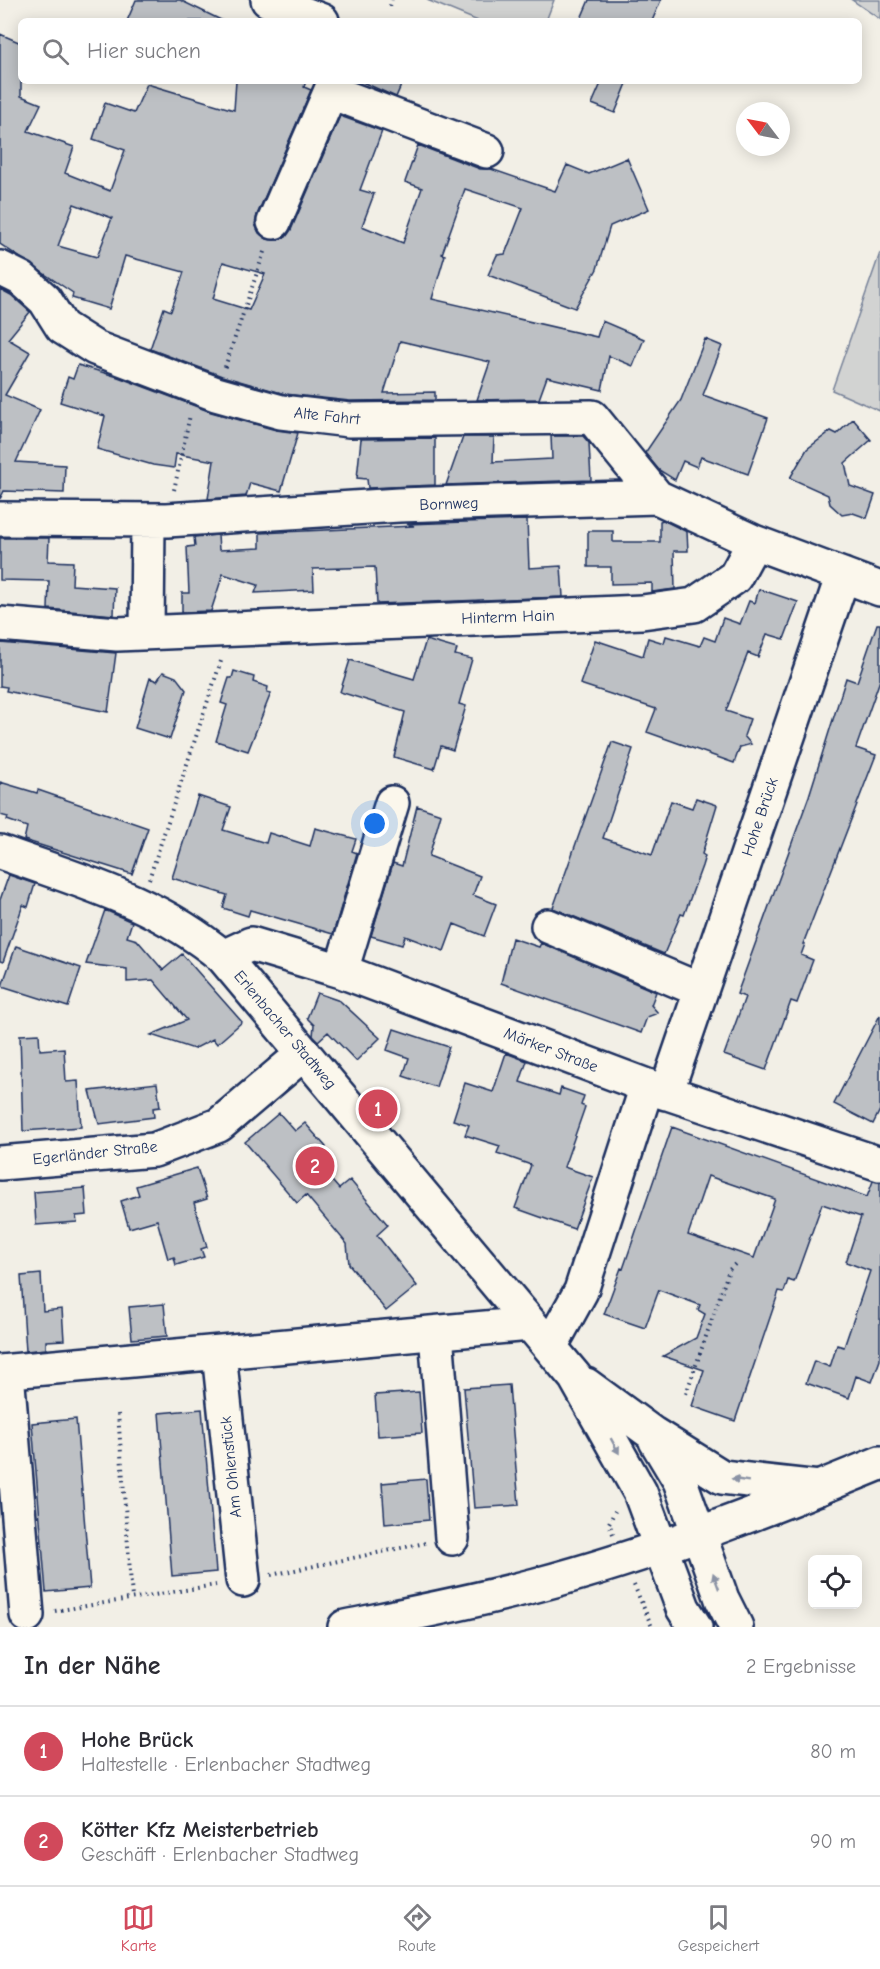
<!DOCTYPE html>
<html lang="de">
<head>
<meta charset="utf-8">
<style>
  body { margin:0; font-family:"Comic Neue",sans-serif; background:#f2f2f3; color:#2b2b33 }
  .controls { position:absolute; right:18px; bottom:18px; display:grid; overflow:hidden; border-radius:9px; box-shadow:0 3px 15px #0003 }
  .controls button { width:54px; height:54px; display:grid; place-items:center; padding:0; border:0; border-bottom:2px solid #e1e1e2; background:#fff; color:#2b2b33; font:30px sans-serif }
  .compass { position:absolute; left:736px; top:102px; width:54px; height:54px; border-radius:50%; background:#fff; box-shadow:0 3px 15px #0003; rotate:302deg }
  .you { position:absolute; left:375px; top:824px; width:21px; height:21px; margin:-15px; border:4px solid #fff; border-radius:50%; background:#1a73e8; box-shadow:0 0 0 9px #1a73e833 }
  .badge { display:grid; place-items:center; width:39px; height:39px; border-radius:50%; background:#d1495b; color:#fff; font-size:20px; font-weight:700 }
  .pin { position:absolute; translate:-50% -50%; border:3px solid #fff; box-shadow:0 2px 6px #0006 }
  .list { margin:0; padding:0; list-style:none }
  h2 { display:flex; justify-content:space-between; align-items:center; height:78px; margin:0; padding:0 24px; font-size:26px }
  h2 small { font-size:20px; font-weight:400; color:#7c7c81 }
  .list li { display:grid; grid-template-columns:39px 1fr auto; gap:18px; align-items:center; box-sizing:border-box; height:90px; padding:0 24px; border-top:2px solid #e1e1e2 }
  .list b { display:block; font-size:22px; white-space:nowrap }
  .list p { margin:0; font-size:20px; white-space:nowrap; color:#7c7c81 }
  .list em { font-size:20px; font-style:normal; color:#7c7c81 }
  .icon { flex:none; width:33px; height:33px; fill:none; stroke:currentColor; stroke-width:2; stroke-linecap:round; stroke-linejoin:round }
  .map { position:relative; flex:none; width:880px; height:1627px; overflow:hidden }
  .search { position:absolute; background:#fff; box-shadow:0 3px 15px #0003; left:18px; right:18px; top:18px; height:66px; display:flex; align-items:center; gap:15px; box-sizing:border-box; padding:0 21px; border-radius:9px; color:#7c7c81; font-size:22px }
  .sheet { height:258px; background:#fff }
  nav { display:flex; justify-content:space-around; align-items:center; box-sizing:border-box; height:84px; border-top:2px solid #e1e1e2; background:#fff; font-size:16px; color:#7c7c81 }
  nav a { display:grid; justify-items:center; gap:3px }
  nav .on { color:#d1495b }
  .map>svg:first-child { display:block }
  .green { fill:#d2d3d2; stroke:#768198; stroke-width:1.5 }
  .building { fill:#bdc0c4; stroke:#1b2f5e; stroke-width:1.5; fill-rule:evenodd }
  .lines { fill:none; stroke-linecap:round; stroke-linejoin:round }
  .minor-casing { stroke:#1b2f5e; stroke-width:38 }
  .major-casing { stroke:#1b2f5e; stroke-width:38 }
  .path { stroke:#1b2f5e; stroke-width:4; stroke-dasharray:1.5 4.5; stroke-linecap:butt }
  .minor { stroke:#fbf7ec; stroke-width:33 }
  .major { stroke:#fbf7ec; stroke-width:33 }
  .oneway { fill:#8b93a5 }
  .labels { text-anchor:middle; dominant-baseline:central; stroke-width:4.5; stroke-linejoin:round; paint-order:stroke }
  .street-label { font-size:16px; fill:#1b2f5e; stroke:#fbf7ec }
</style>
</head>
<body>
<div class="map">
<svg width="880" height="1627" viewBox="0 0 880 1627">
  <rect width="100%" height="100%" fill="#f2efe6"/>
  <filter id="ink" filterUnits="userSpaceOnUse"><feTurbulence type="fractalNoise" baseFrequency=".0167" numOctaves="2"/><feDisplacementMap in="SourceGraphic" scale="12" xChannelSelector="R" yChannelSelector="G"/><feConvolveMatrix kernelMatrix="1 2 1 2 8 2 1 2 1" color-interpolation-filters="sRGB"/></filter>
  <g filter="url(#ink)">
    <path class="green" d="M427 0H554L546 21H478Z
      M852 0H880V19Z
      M880 253V411L832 390Z"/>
    <path class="building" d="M136 0H180L223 21H127Z
      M589 0H661L652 21H580Z
      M0 34 21 43V96L41 104 28 131 74 147 65 173 110 191 125 150 93 139 105 103 134 113 147 84 234 110 236 81H306L304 87 311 90 257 215 255 224 259 233 267 239 277 240 286 237 291 230 340 116 382 131 360 190 374 194 362 226 403 243 422 188 405 182 418 145 480 169H491L555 191 567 165 589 174 627 158 649 209 610 226 597 269 575 308 488 275 497 255 505 254 523 208 465 189 442 254 445 255 432 299 597 337 602 321 644 339 633 366 609 356 602 390 547 377 539 399 477 400 490 362 400 341 384 393 435 392V400L350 401 285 394 222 376 150 349 164 308 171 311 184 272 125 256 109 309 72 298 73 293 0 244ZM74 204 112 218 97 257 58 246ZM223 262 265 274 249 310 213 299Z
      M360 81H403L396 97Z
      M602 81H628L615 113 592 104Z
      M0 289 11 295 30 312 8 339 30 352 5 395 40 410 16 462 65 465 64 493 4 491 0 499Z
      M705 339 722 346 703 395 768 418 748 474 701 457 697 467 683 461 675 480 659 470 645 453 681 400Z
      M78 365 118 377 211 412 276 430 298 433 281 491 250 483 246 496 208 499 214 461 176 454 174 468 153 465 97 449 105 416 60 402 68 377 73 379Z
      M853 419 871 440 845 463 850 486 875 495 867 518 853 513 842 515 830 504 828 495 790 478 807 449 831 431 837 434Z
      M551 436H583L589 443 591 480 446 485 463 437H494L493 462 552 459Z
      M435 438V485L368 488 367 479 357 478 361 439Z
      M527 520 529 568 561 566 563 597 377 604 375 567 313 569 314 590 255 593 258 585 223 574 211 611 182 612V593H189L187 547 195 546 194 537 218 535 219 550 260 548V533L414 526 407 524Z
      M663 520 687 532 688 551H674L675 589 652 592V583L611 584V567H588V531H613V542H660V521Z
      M0 538H49L48 561 73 562 72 585 115 588 114 615 48 609 49 581 0 580Z
      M759 589 798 602 784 639 767 634 758 657 748 653 726 711 750 719 744 736 751 744 740 747 734 763 647 732 656 709 580 684 595 640 643 656 648 638 664 643 666 636 700 646 704 637 715 641 723 618 740 624 749 601 755 603Z
      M877 624H880V680L856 748 876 755 803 944H805L801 955 813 960 797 1003 791 1001 766 1070 724 1055 745 997 737 994 809 796 846 678 857 682Z
      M426 640 457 649 455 655 472 659 459 704 466 706 453 750 441 746 434 769 394 757 405 712 340 692 350 660 414 679Z
      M0 643 116 653 108 712 6 691 7 687 0 686Z
      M234 671 254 677 253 682 268 687 267 692 271 693 248 751 216 741 227 705 221 703 229 678H232Z
      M163 672 176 677 186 690 170 739 135 728 150 678 157 681Z
      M612 742 633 749 603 838 652 855 671 801 692 808 696 798 717 805 702 854 705 856 702 866 684 915 681 914 664 954 553 908Z
      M0 782 37 793 38 790 148 828 132 874 24 840 27 827 7 820 8 817 0 815Z
      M198 796 231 807 223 830 266 843 269 833 310 846 315 828 356 839 352 851 357 853 333 934 250 910 248 916 223 908 227 895 172 878Z
      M417 806 441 814 429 856 480 876 473 895 496 904 484 936 454 924 444 951 405 936 402 945 371 936 393 863 402 866Z
      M9 875 35 884 28 907 23 905 3 962 0 961V900Z
      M105 910 132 922 127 937 137 940 163 970 182 954 242 1022 217 1044 213 1039 194 1049 151 1035 187 1020 153 980 127 982V969L86 964Z
      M512 938 539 947 541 943 656 992 651 1005 658 1013 647 1017 641 1033 501 983Z
      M16 946 81 968 68 1007 2 986Z
      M317 993 340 1001 380 1038 356 1061 328 1032 318 1041 313 1036 314 1025 307 1018Z
      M880 1015V1110L873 1124 834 1104Z
      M394 1029 449 1047 436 1087 403 1076 409 1058 387 1050Z
      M39 1034 40 1050 64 1048 66 1082 78 1081 81 1127 23 1131 20 1035Z
      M506 1053 527 1061 520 1082 559 1095 561 1088 584 1096 581 1105 585 1107 564 1167 593 1177 574 1229 515 1208 531 1165 497 1153 500 1146 465 1135 469 1125 453 1120 465 1083 493 1092Z
      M157 1083 160 1107 153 1108 154 1117 99 1124 90 1091Z
      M279 1113 295 1131 305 1123 326 1147 313 1159 339 1189 350 1180 388 1225 377 1235 417 1286 386 1311 349 1264 347 1244 306 1195 297 1203 245 1142Z
      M672 1127 867 1197 873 1181 880 1182V1360L872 1382 856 1376 849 1398 806 1383 814 1361 830 1367 837 1345 844 1347 870 1271 846 1262 861 1217 822 1204 794 1282 788 1280 784 1292 779 1291 735 1421 692 1406 704 1370 663 1356 696 1338 705 1314 698 1310 700 1305 659 1290 645 1328 604 1314 621 1268 623 1269ZM708 1176 775 1199 754 1258 688 1235Z
      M197 1168 207 1199 194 1203 207 1247 201 1249 204 1257 176 1265 174 1257 168 1259 157 1220 129 1228 121 1201 139 1195 136 1186Z
      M85 1188 87 1215 76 1216 77 1222 36 1225 34 1192Z
      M41 1274 43 1311 62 1309 64 1340 46 1341V1349L26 1351 21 1276Z
      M164 1304 167 1336 132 1339 129 1307Z
      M509 1385 519 1505 474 1508 464 1388Z
      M419 1392 422 1433 378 1436 375 1395Z
      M202 1409 216 1572 172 1576 159 1413Z
      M76 1419 90 1588 46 1592 32 1423Z
      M426 1479 429 1520 385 1524 382 1483Z"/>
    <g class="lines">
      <defs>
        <path id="minor" d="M268 0 322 21
          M331 92 487 151
          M274 222 335 81
          M0 268 22 279 45 300 62 327 95 348 216 394 281 412 349 420 592 417 657 497
          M0 519 167 520 399 505 657 497 754 542 880 589
          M0 624 117 634 642 612 694 605 735 577 754 542
          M147 632 148 521
          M0 852C80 881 156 901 223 957L575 1377 640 1492 683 1608 695 1627
          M548 926 700 990
          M223 957 251 944 341 971 647 1086 880 1164
          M341 971 392 803
          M666 1093 843 575
          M0 1163 154 1150 219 1125 304 1053
          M436 1333 452 1538
          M550 1347 581 1291 647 1086
          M219 1353 243 1580
          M0 1372 530 1324
          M7 1372 27 1615
          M586 1385 653 1434 722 1477 819 1488
          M656 1441 680 1481 722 1599 736 1627"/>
        <path id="major" d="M345 1627C409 1614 473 1602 536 1585 654 1554 768 1509 880 1463"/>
      </defs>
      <use href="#minor" class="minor-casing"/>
      <use href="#major" class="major-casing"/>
      <path class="path" d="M390 6 392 0
        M225 367 265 249
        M174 490 190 415
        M149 879 222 658
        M686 1394 729 1270 736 1263
        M118 1414 132 1598
        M613 1534 609 1523 615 1511
        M271 1575 425 1543
        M634 1585 652 1627
        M55 1611 216 1585"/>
      <use href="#minor" class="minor"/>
      <use href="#major" class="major"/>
    </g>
    <defs><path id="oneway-solid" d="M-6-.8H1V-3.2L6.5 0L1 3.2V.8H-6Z" transform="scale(1.5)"/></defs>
    <g class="oneway">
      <use href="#oneway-solid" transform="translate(615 1446) rotate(61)"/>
      <use href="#oneway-solid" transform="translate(740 1480) rotate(-171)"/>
      <use href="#oneway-solid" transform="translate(716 1581) rotate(-110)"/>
    </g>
  </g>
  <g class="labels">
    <g class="street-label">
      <text transform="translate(327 416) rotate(6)">Alte Fahrt</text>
      <text transform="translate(449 504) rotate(-2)">Bornweg</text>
      <text transform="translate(508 617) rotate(-2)">Hinterm Hain</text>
      <text transform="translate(760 817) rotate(-71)">Hohe Brück</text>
      <text transform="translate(285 1030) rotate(50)">Erlenbacher Stadtweg</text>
      <text transform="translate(551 1050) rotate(21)">Märker Straße</text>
      <text transform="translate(95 1153) rotate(-6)">Egerländer Straße</text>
      <text transform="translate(231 1467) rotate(-96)">Am Ohlenstück</text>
    </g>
  </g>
</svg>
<div class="controls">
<button><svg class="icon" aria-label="locate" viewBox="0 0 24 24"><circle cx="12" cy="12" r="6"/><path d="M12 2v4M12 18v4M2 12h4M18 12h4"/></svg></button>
</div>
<svg class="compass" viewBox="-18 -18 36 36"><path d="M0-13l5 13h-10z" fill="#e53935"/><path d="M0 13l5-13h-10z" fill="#7c7c81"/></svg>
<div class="you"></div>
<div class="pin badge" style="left:378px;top:1109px">1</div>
<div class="pin badge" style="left:315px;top:1166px">2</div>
<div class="search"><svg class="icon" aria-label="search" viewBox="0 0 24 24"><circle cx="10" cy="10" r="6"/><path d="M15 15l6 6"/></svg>Hier suchen</div>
</div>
<section class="sheet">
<h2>In der Nähe<small>2 Ergebnisse</small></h2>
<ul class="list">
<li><span class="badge">1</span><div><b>Hohe Brück</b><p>Haltestelle · Erlenbacher Stadtweg</p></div><em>80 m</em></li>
<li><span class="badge">2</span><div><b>Kötter Kfz Meisterbetrieb</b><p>Geschäft · Erlenbacher Stadtweg</p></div><em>90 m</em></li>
</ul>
</section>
<nav>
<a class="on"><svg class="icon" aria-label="map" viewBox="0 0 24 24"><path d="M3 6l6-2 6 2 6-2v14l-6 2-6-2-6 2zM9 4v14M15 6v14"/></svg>Karte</a>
<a><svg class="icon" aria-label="directions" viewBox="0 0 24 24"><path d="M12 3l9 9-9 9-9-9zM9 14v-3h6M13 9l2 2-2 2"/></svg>Route</a>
<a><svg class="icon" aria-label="saved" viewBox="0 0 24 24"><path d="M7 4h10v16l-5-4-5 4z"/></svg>Gespeichert</a>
</nav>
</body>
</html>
